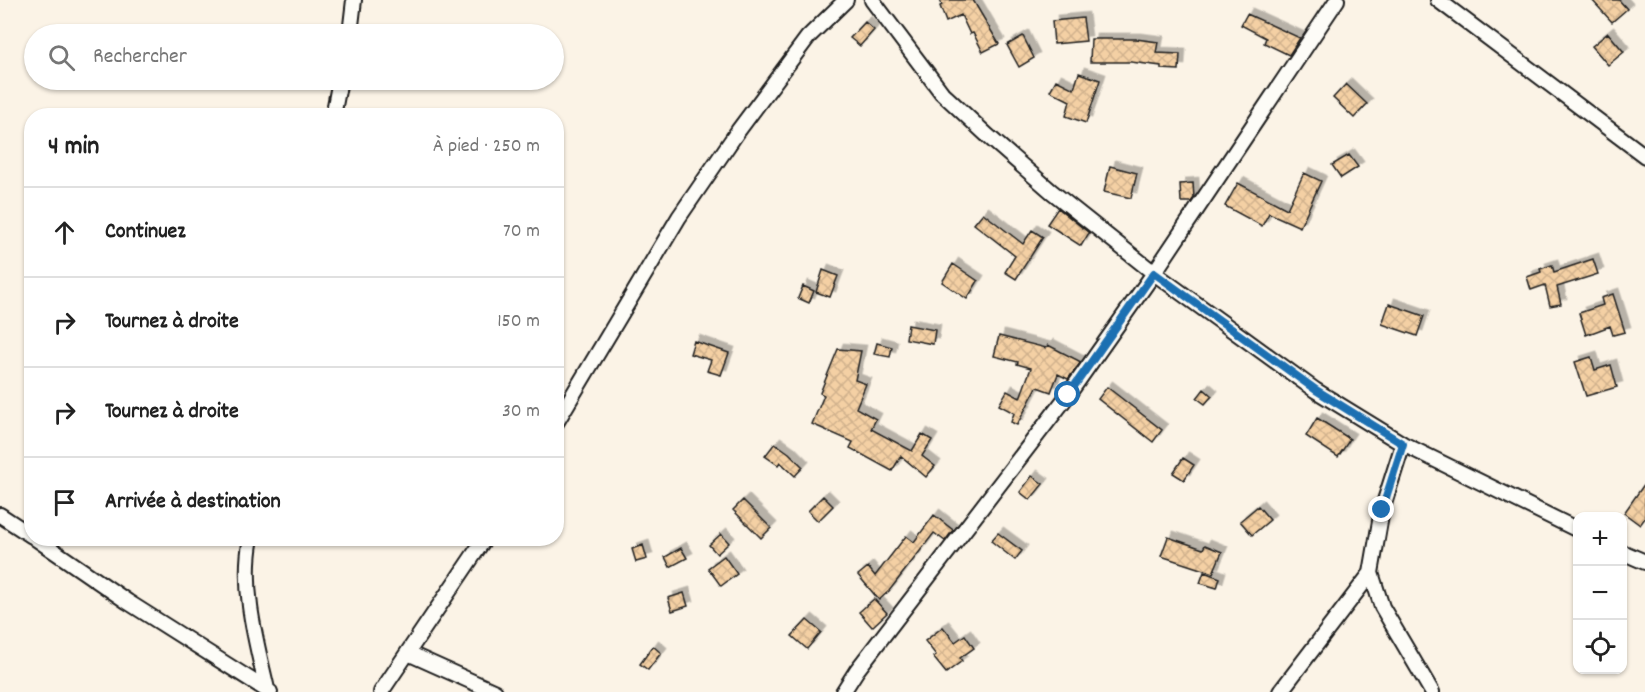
<!DOCTYPE html>
<html lang="fr">
<head>
<meta charset="utf-8">
<style>
  body { margin:0; font-family:Dekko,sans-serif; background:#f6f6f6; color:#222 }
  .controls { position:absolute; right:18px; bottom:18px; display:grid; overflow:hidden; border-radius:12px; box-shadow:0 2px 4px #0004 }
  .controls button { width:54px; height:54px; display:grid; place-items:center; padding:0; border:0; border-bottom:2px solid #e0e0e0; background:#fff; color:#222; font:30px sans-serif }
  .stop { position:absolute; width:18px; height:18px; margin:-14px; border:4px solid #1f6fb2; border-radius:50%; background:#fff }
  .stop.end { background:#1f6fb2; border-color:#fff; box-shadow:0 2px 6px #0008 }
  .list { margin:0; padding:0; list-style:none }
  h2 { display:flex; justify-content:space-between; align-items:center; height:78px; margin:0; padding:0 24px; font-size:26px }
  h2 small { font-size:20px; font-weight:400; color:#767676 }
  .list li { display:grid; grid-template-columns:39px 1fr auto; gap:18px; align-items:center; box-sizing:border-box; height:90px; padding:0 24px; border-top:2px solid #e0e0e0 }
  .list b { display:block; font-size:22px; white-space:nowrap }
  .list em { font-size:20px; font-style:normal; color:#767676 }
  .icon { flex:none; width:33px; height:33px; fill:none; stroke:currentColor; stroke-width:2; stroke-linecap:round; stroke-linejoin:round }
  .map { position:relative; flex:none; width:1645px; height:692px; overflow:hidden }
  .search { position:absolute; background:#fff; box-shadow:0 2px 4px #0004; left:24px; top:24px; width:540px; height:66px; display:flex; align-items:center; gap:15px; box-sizing:border-box; padding:0 21px; border-radius:33px; color:#767676; font-size:22px }
  .panel { position:absolute; background:#fff; box-shadow:0 2px 4px #0004; left:24px; top:108px; width:540px; height:438px; border-radius:24px }
  .map>svg:first-child { display:block }
  .building { fill:url(#building-cross-hatch); stroke:#1c1c1c; stroke-width:1.5; filter:url(#shadow) }
  .lines { fill:none; stroke-linecap:round; stroke-linejoin:round }
  .minor-casing { stroke:#1c1c1c; stroke-width:18 }
  .minor { stroke:#fdfcf7; stroke-width:14 }
  .route { stroke:#1f6fb2; stroke-width:8 }
</style>
</head>
<body>
<div class="map">
<svg width="1645" height="692" viewBox="0 0 1645 692">
  <defs>
    <pattern id="building-cross-hatch" width="8" height="8" patternUnits="userSpaceOnUse" patternTransform="scale(1.5)"><rect width="8" height="8" fill="#f4d0a4"/><path d="M0 0l8 8M0 8l8-8" fill="none" stroke="#d1b28d"/></pattern>
    <filter id="shadow"><feDropShadow dx="5.5" dy="-5.5" stdDeviation="0" flood-color="#0004"/></filter>
  </defs>
  <rect width="100%" height="100%" fill="#fbf3e6"/>
  <filter id="ink" filterUnits="userSpaceOnUse"><feTurbulence type="fractalNoise" baseFrequency=".0167" numOctaves="2"/><feDisplacementMap in="SourceGraphic" scale="12" xChannelSelector="R" yChannelSelector="G"/><feConvolveMatrix kernelMatrix="1 2 1 2 8 2 1 2 1" color-interpolation-filters="sRGB"/></filter>
  <g filter="url(#ink)">
    <path class="building" d="M940 0H973L999 44 983 52 973 33 970 34 961 15 946 22 940 6 942 5Z
      M1592 0H1619L1627 9 1612 22Z
      M1247 14 1300 38 1289 55 1264 43 1266 38 1241 25Z
      M1083 18 1086 41 1054 44 1052 21Z
      M865 22 874 30 860 46 850 38Z
      M1608 33 1624 52 1608 65 1592 46Z
      M1023 36 1034 58 1019 67 1007 45Z
      M1091 39H1136L1158 42 1156 53 1180 54 1179 70 1161 69V66L1131 62H1090Z
      M1079 73 1100 80 1086 123 1066 116 1070 101 1050 91 1056 80 1074 89Z
      M1346 84 1367 104 1354 118 1333 98Z
      M1349 155 1358 167 1341 178 1332 165Z
      M1110 166 1137 173 1131 198 1104 192Z
      M1304 173 1321 181 1300 227 1269 213 1262 226 1225 206 1238 183 1287 209Z
      M1193 183 1194 198 1191 202H1181L1180 184Z
      M1058 208 1089 233 1081 246 1047 224Z
      M983 213 1023 244 1032 230 1043 237 1016 279 1005 272 1015 256 974 224Z
      M1593 259 1598 274 1557 287 1561 304 1550 306 1545 285 1531 290 1527 277 1541 272 1540 269 1552 265 1554 272Z
      M953 264 978 281 967 299 942 282Z
      M823 270 838 276 830 297 816 292Z
      M803 286 814 291 809 303 798 298Z
      M1613 294 1625 332 1613 335 1610 326 1586 335 1579 313 1603 305 1601 298Z
      M1389 304 1424 316 1417 336 1382 324Z
      M908 325 935 330 933 344 906 339Z
      M999 336 1046 348 1048 345 1081 362 1068 379 1058 374 1051 392 1037 387 1017 425 1011 422 1014 413 999 405 1007 391 1020 398 1031 368 1017 364 1018 362 994 356Z
      M694 341 729 353 721 375 707 371 711 360 690 354Z
      M877 343 892 347 890 357 874 354Z
      M838 349 861 351 855 380 866 384 856 408 876 419 871 429 912 451 922 434 932 440 922 456 935 466 926 477 901 456 892 471 850 448 853 442 812 424 824 395 820 393Z
      M1591 357 1595 370 1611 365 1617 387 1586 396 1575 362Z
      M1107 387 1162 430 1153 442 1098 399Z
      M1204 389 1212 396 1205 404 1197 398Z
      M1317 418 1350 439 1338 457 1306 436Z
      M775 443 789 453 803 467 795 476 780 462 778 465 765 456Z
      M1183 458 1194 465 1184 480 1173 473Z
      M1032 476 1043 484 1030 500 1020 492Z
      M1645 483V518L1640 525 1624 513Z
      M823 496 833 506 818 521 808 511Z
      M743 500 771 528 761 538 733 510Z
      M1258 506 1270 520 1252 535 1240 521Z
      M934 515 953 530 945 541 934 533 889 591 879 600 858 575 868 567 875 576 906 536 914 542Z
      M998 533 1022 551 1015 560 991 541Z
      M721 534 729 543 717 554 709 545Z
      M1168 537 1203 549 1205 545 1222 552 1213 573 1161 556Z
      M643 545 647 559 636 562 632 549Z
      M681 548 687 558 670 567 665 557Z
      M724 556 737 574 721 586 708 568Z
      M1204 572 1220 578 1217 588 1200 583Z
      M684 593 688 606 672 611 668 598Z
      M874 599 887 613 872 627 859 612Z
      M807 620 821 632 807 649 792 636Z
      M943 627 955 642 965 635 974 648 960 658 962 661 946 673 933 657 936 655 925 641Z
      M653 646 661 653 648 670 640 664Z"/>
    <g class="lines">
      <defs>
        <path id="minor" d="M872 0 942 93 988 136 1051 191 1154 273 1315 390 1403 444 1578 530
          M1438 0 1645 156
          M350 34 354 0
          M333 116 340 80
          M556 423 679 217 738 131 808 37 846 0
          M1403 444 1382 510 1371 573 1382 607 1432 692
          M0 515 32 536
          M35 538 128 602 270 692
          M251 538C241 588 256 641 267 689
          M1622 552 1645 562
          M408 653 495 692
          M381 692 485 538
          M843 692 857 670 1068 395 1154 273 1337 0
          M1280 692 1371 573"/>
      </defs>
      <use href="#minor" class="minor-casing"/>
      <use href="#minor" class="minor"/>
    </g>
  </g>
  <g class="lines" filter="url(#ink)">
    <path class="route" d="M1068 395 1154 273 1316 390 1403 444 1382 510"/>
  </g>
</svg>
<div class="controls">
<button>+</button>
<button>−</button>
<button><svg class="icon" aria-label="locate" viewBox="0 0 24 24"><circle cx="12" cy="12" r="6"/><path d="M12 2v4M12 18v4M2 12h4M18 12h4"/></svg></button>
</div>
<div class="stop" style="left:1068px;top:395px"></div>
<div class="stop end" style="left:1382px;top:510px"></div>
<div class="search"><svg class="icon" aria-label="search" viewBox="0 0 24 24"><circle cx="10" cy="10" r="6"/><path d="M15 15l6 6"/></svg>Rechercher</div>
<section class="panel">
<h2>4 min<small>À pied · 250 m</small></h2>
<ul class="list">
<li><svg class="icon" aria-label="ahead" viewBox="0 0 24 24"><path d="M12 20V5M6 11l6-6 6 6"/></svg><div><b>Continuez</b></div><em>70 m</em></li>
<li><svg class="icon" aria-label="right" viewBox="0 0 24 24"><path d="M7 20v-9h11M14 6l5 5-5 5"/></svg><div><b>Tournez à droite</b></div><em>150 m</em></li>
<li><svg class="icon" aria-label="right" viewBox="0 0 24 24"><path d="M7 20v-9h11M14 6l5 5-5 5"/></svg><div><b>Tournez à droite</b></div><em>30 m</em></li>
<li><svg class="icon" aria-label="arrive" viewBox="0 0 24 24"><path d="M6 21V4h12l-3 4 3 4H6"/></svg><div><b>Arrivée à destination</b></div></li>
</ul>
</section>
</div>
</body>
</html>
